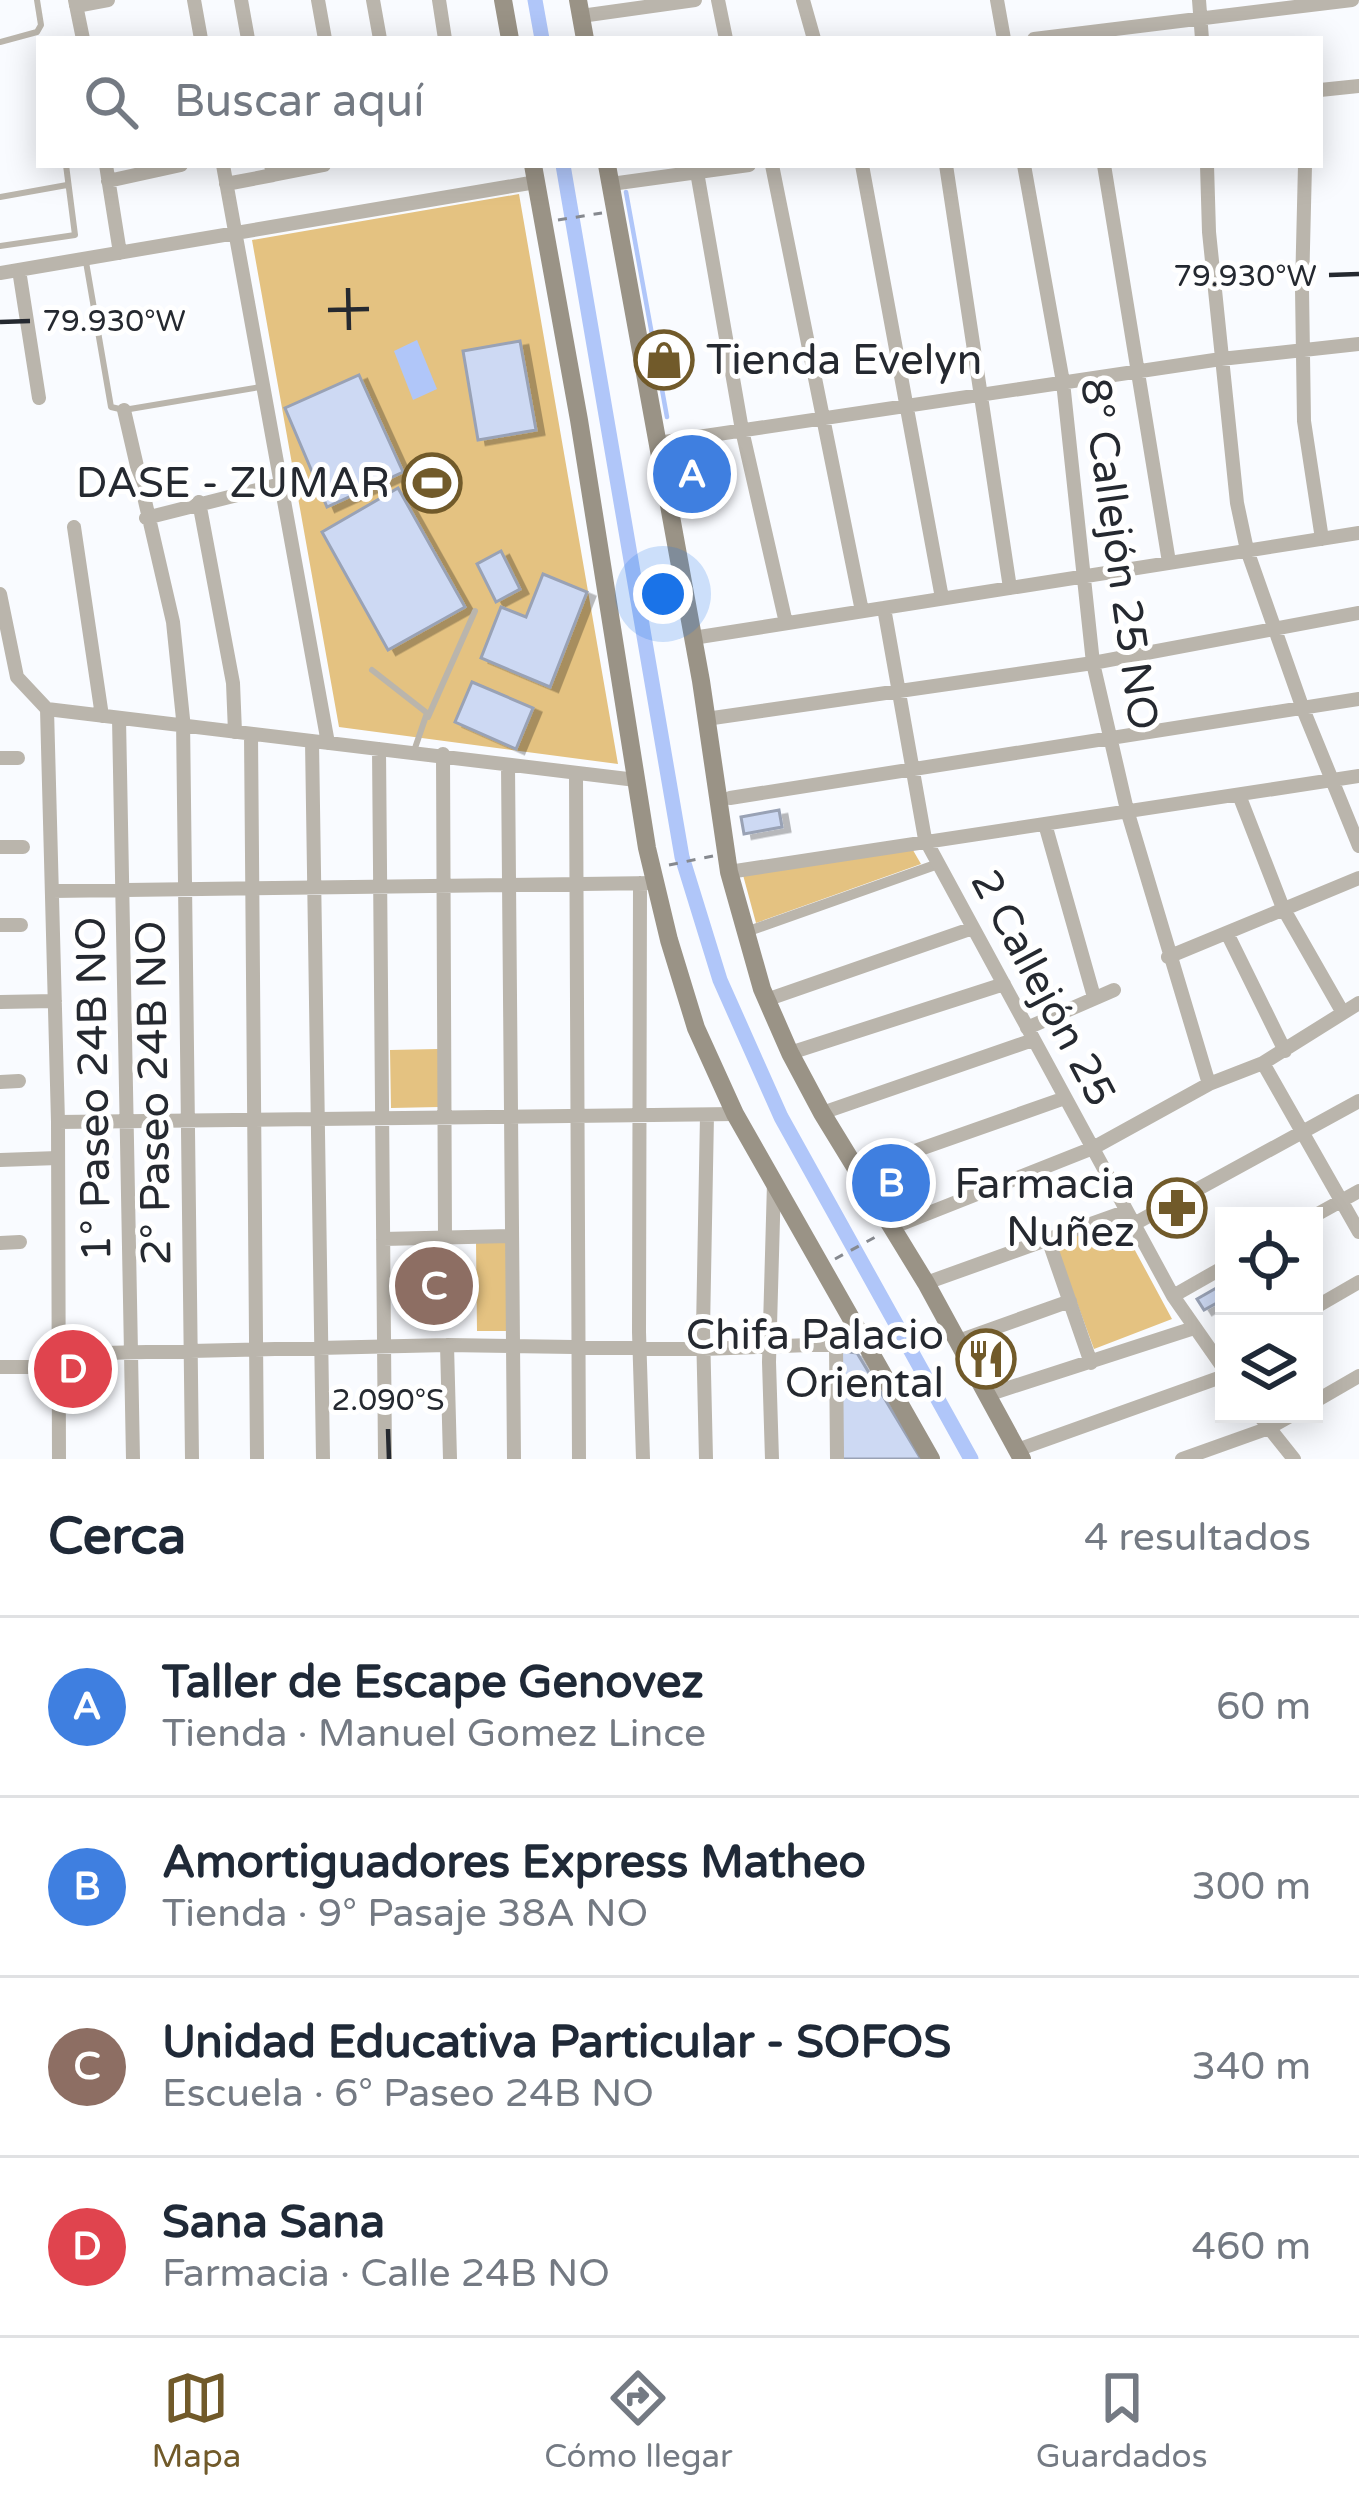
<!DOCTYPE html>
<html lang="es">
<head>
<meta charset="utf-8">
<style>
  body { margin:0; font-family:"Varela Round",sans-serif; background:#f2f2f3; color:#1f2937 }
  .controls { position:absolute; right:36px; bottom:36px; display:grid; overflow:hidden; border-radius:0px; box-shadow:0 6px 30px #0003 }
  .controls button { width:108px; height:108px; display:grid; place-items:center; padding:0; border:0; border-bottom:3px solid #e0e1e3; background:#fff; color:#1f2937; font:60px sans-serif }
  .you { position:absolute; left:663px; top:594px; width:42px; height:42px; margin:-30px; border:9px solid #fff; border-radius:50%; background:#1a73e8; box-shadow:0 0 0 18px #1a73e833 }
  .badge { display:grid; place-items:center; width:78px; height:78px; border-radius:50%; background:#715a2a; color:#fff; font-size:39px; font-weight:700 }
  .pin { position:absolute; translate:-50% -50%; border:6px solid #fff; box-shadow:0 3px 12px #0006 }
  .list { margin:0; padding:0; list-style:none }
  h2 { display:flex; justify-content:space-between; align-items:center; height:156px; margin:0; padding:0 48px; font-size:51px }
  h2 small { font-size:39px; font-weight:400; color:#747a83 }
  .list li { display:grid; grid-template-columns:78px 1fr auto; gap:36px; align-items:center; box-sizing:border-box; height:180px; padding:0 48px; border-top:3px solid #e0e1e3 }
  .list b { display:block; font-size:45px; white-space:nowrap }
  .list p { margin:0; font-size:39px; white-space:nowrap; color:#747a83 }
  .list em { font-size:39px; font-style:normal; color:#747a83 }
  .icon { flex:none; width:66px; height:66px; fill:none; stroke:currentColor; stroke-width:2; stroke-linecap:round; stroke-linejoin:round }
  .map { position:relative; flex:none; width:1359px; height:1459px; overflow:hidden }
  .search { position:absolute; background:#fff; box-shadow:0 6px 30px #0003; left:36px; right:36px; top:36px; height:132px; display:flex; align-items:center; gap:30px; box-sizing:border-box; padding:0 42px; border-radius:0px; color:#747a83; font-size:45px }
  .sheet { height:876px; background:#fff }
  nav { display:flex; justify-content:space-around; align-items:center; box-sizing:border-box; height:168px; border-top:3px solid #e0e1e3; background:#fff; font-size:33px; color:#747a83 }
  nav a { display:grid; justify-items:center; gap:6px }
  nav .on { color:#715a2a }
  .map>svg:first-child { display:block }
  .green { fill:#e4c281 }
  .water { fill:#b0c6f9 }
  .lines { fill:none; stroke-linecap:round; stroke-linejoin:round }
  .stream { stroke:#b0c6f9; stroke-width:4.5 }
  .canal { stroke:#b0c6f9; stroke-width:15 }
  .building { fill:#cdd9f3; stroke:#99a2b5; stroke-width:3; filter:url(#shadow) }
  .path { stroke:#86898f; stroke-width:3; stroke-dasharray:9 9; stroke-linecap:butt }
  .service { stroke:#bab5ac; stroke-width:6 }
  .pedestrian { stroke:#bab5ac; stroke-width:10 }
  .minor { stroke:#bab5ac; stroke-width:14 }
  .secondary { stroke:#9a9386; stroke-width:18 }
  .ticks { fill:none; stroke:#252930; stroke-width:4.5 }
  .labels { text-anchor:middle; dominant-baseline:central; stroke-width:10; stroke-linejoin:round; paint-order:stroke }
  .poi-label { font-size:42px; fill:#252930; stroke:#fff; text-anchor:end }
  .street-label { font-size:42px; fill:#252930; stroke:#fff }
  .ticks-label { font-size:30px; text-anchor:middle; fill:#252930; stroke:#fff; stroke-width:10; stroke-linejoin:round; paint-order:stroke }
</style>
</head>
<body>
<div class="map">
<svg width="1359" height="1459" viewBox="0 0 1359 1459">
  <defs>
    <filter id="shadow"><feDropShadow dx="8" dy="4.5" stdDeviation="0" flood-color="#0004"/></filter>
  </defs>
  <rect width="100%" height="100%" fill="#f9fbff"/>
  <path class="green" d="M519 194 618 764 339 727 252 240Z
    M910 845 921 864 756 923 743 875Z
    M438 1049 439 1107 391 1108 390 1050Z
    M1117 1217 1172 1319 1094 1349 1054 1240Z
    M476 1242H506L508 1331H477Z"/>
  <path class="water" d="M417 340 437 389 413 400 394 351Z"/>
  <g class="lines">
    <path class="stream" d="M626 192 667 417"/>
    <path class="canal" d="M535 0 542 39
      M563 165 682 857 720 980 781 1117 971 1459"/>
  </g>
  <path class="building" d="M520 341 536 430 478 440 463 351Z
    M359 375 403 472 327 507 285 408Z
    M701 460 705 483 683 487 679 464Z
    M398 488 465 607 388 650 322 532Z
    M501 551 520 589 496 602 477 564Z
    M543 574 587 592 550 687 481 658 501 607 526 617Z
    M472 682 533 708 516 749 455 722Z
    M779 810 782 827 744 834 741 817Z
    M1218 1287 1224 1299 1204 1310 1197 1299Z
    M840 1351 857 1353 921 1459H842Z"/>
  <g class="lines">
    <path class="path" d="M558 220 602 213
      M669 865 713 856
      M835 1259 879 1235"/>
    <path class="service" d="M0 42 37 32 41 25 37 0
      M0 197 67 185
      M0 246 75 235 66 165
      M86 262 111 407 124 410 260 387
      M372 670 427 713 414 751
      M428 717 475 611"/>
    <path class="pedestrian" d="M746 932 938 864"/>
    <path class="minor" d="M75 0 83 39
      M194 0 201 39
      M241 0 248 39
      M318 0 325 39
      M373 0 380 39
      M439 0 445 39
      M718 0 726 39
      M803 0 814 39
      M997 0 1004 39
      M1199 0 1202 39
      M76 6 108 0
      M581 16 695 0
      M1034 39 1352 0
      M1320 90 1359 86
      M106 165 120 253
      M223 165 328 743
      M271 165 273 175 324 165
      M772 165 862 611
      M862 165 942 598
      M946 165 1010 588
      M1024 165 1063 382 1093 663 1127 810 1209 1084
      M1104 165 1169 562
      M1207 165 1209 232 1237 503 1247 550 1303 709 1359 846
      M1305 165 1302 289 1304 421 1322 539
      M697 172 742 430 786 623
      M108 181 181 165
      M226 184 273 175
      M611 184 749 165
      M19 270 39 398
      M0 273 536 182
      M124 410 173 622 183 719 192 1459
      M658 443 1221 359 1359 344
      M199 502 233 683 235 732
      M146 518 281 484
      M74 527 102 716
      M0 594 17 677 47 709 58 1122 59 1459
      M884 608 925 839 1173 1296 1224 1369
      M693 638 1359 533
      M47 709 636 780
      M119 718 133 1459
      M706 719 1093 663 1359 613
      M251 734 257 1459
      M312 741 323 1459
      M379 749 385 1459
      M443 754 445 1239
      M0 758H18
      M508 765 514 1459
      M576 773 579 1459
      M1239 795 1283 908 1343 1013
      M730 798 1359 699
      M1045 824 1094 997
      M0 847H23
      M729 872 1359 776
      M640 883 639 1332 643 1459
      M52 891 655 883
      M0 925H21
      M1227 933 1285 1051
      M1168 957 1359 878
      M766 1000 973 928
      M0 1002 55 1001
      M1027 1028 1114 990
      M790 1053 1004 984
      M1263 1063 1359 1232
      M0 1082 19 1081
      M822 1113 1033 1040
      M58 1122 735 1114
      M0 1160 58 1158
      M855 1172 1065 1098
      M1314 1216 1359 1191
      M1134 1224 1359 1101
      M891 1228 1093 1148 1209 1084 1263 1063 1359 1003
      M383 1239 511 1236
      M1048 1239 1091 1363
      M0 1243 20 1242
      M926 1283 1127 1211
      M1173 1296 1224 1267
      M1314 1308 1359 1282
      M958 1341 1070 1301
      M836 1344 837 1459
      M447 1345 450 1459
      M59 1354 447 1345 704 1349 865 1343
      M0 1367H58
      M987 1395 1194 1328
      M1314 1402 1359 1376
      M1258 1414 1294 1459
      M1017 1450 1224 1376
      M706 1459 703 1330 707 1115
      M772 1459 769 1362 774 1183
      M1182 1459 1269 1428 1294 1414"/>
    <path class="secondary" d="M503 0 510 39
      M578 0 585 39
      M533 165 579 420 647 848 669 940 696 1028 735 1114 931 1459
      M607 165 701 681 729 872 762 989 790 1053 822 1113 926 1283 1022 1459"/>
  </g>
  <path class="ticks" d="M1329 275 1359 274M348 288 349 330M328 310 369 309M0 322 30 321M388 1429 389 1459"/>
  <defs>
    <symbol id="shop-ring" viewBox="-11 -11 22 22"><circle r="9.5" fill="#fff" stroke="#715a2a" stroke-width="1.5"/><path d="M-5-2.5h2.3a2.7 3.5 0 0 1 5.4 0H5L5.5 6h-11ZM-1.5-2.5h3a1.5 2.3 0 0 0-3 0Z" fill="#715a2a"/></symbol>
    <symbol id="stadium-ring" viewBox="-11 -11 22 22"><circle r="9.5" fill="#fff" stroke="#715a2a" stroke-width="1.5"/><path d="M0-5a6.5 5 0 1 0 0 10a6.5 5 0 1 0 0-10ZM-3.5-1.8h7v3.6h-7Z" fill="#715a2a"/></symbol>
    <symbol id="pharmacy-ring" viewBox="-11 -11 22 22"><circle r="9.5" fill="#fff" stroke="#715a2a" stroke-width="1.5"/><path d="M-2-6h4v4h4v4h-4v4h-4v-4h-4v-4h4Z" fill="#715a2a"/></symbol>
    <symbol id="restaurant-ring" viewBox="-11 -11 22 22"><circle r="9.5" fill="#fff" stroke="#715a2a" stroke-width="1.5"/><path d="M-5-6h1v4h1v-4h1v4h1v-4h1v5L-1.5 .5V6h-2V.5L-5-1ZM5-6V6H3V1.5H1.5Q1.5-4 5-6Z" fill="#715a2a"/></symbol>
  </defs>
  <g fill-rule="evenodd">
    <use href="#shop-ring" x="631" y="327" width="66" height="66"/>
    <use href="#stadium-ring" x="399" y="450" width="66" height="66"/>
    <use href="#pharmacy-ring" x="1144" y="1175" width="66" height="66"/>
    <use href="#restaurant-ring" x="953" y="1326" width="66" height="66"/>
  </g>
  <g class="labels">
    <g class="poi-label">
      <text x="706" y="360" text-anchor="start">Tienda Evelyn</text>
      <text x="390" y="483">DASE - ZUMAR</text>
      <text x="1135" y="1184">Farmacia<tspan x="1135" dy="48">Nuñez</tspan></text>
      <text x="944" y="1335">Chifa Palacio<tspan x="944" dy="48">Oriental</tspan></text>
    </g>
    <g class="street-label">
      <text transform="translate(1119 554) rotate(82)">8° Callejón 25 NO</text>
      <text transform="translate(1043 988) rotate(62)">2 Callejón 25</text>
      <text transform="translate(94 1089) rotate(-91)">1° Paseo 24B NO</text>
      <text transform="translate(154 1093) rotate(-91)">2° Paseo 24B NO</text>
    </g>
  </g>
  <g class="ticks-label">
    <text x="1245" y="286">79.930°W</text>
    <text x="114" y="331">79.930°W</text>
    <text x="388" y="1410">2.090°S</text>
  </g>
</svg>
<div class="controls">
<button><svg class="icon" aria-label="locate" viewBox="0 0 24 24"><circle cx="12" cy="12" r="6"/><path d="M12 2v4M12 18v4M2 12h4M18 12h4"/></svg></button>
<button><svg class="icon" aria-label="layers" viewBox="0 0 24 24"><path d="M12 4l9 5-9 5-9-5zM3 14l9 5 9-5"/></svg></button>
</div>
<div class="you"></div>
<div class="pin badge" style="left:692px;top:474px;background:#3f7fe0">A</div>
<div class="pin badge" style="left:891px;top:1183px;background:#3f7fe0">B</div>
<div class="pin badge" style="left:434px;top:1286px;background:#8d6e63">C</div>
<div class="pin badge" style="left:73px;top:1369px;background:#e0444e">D</div>
<div class="search"><svg class="icon" aria-label="search" viewBox="0 0 24 24"><circle cx="10" cy="10" r="6"/><path d="M15 15l6 6"/></svg>Buscar aquí</div>
</div>
<section class="sheet">
<h2>Cerca<small>4 resultados</small></h2>
<ul class="list">
<li><span class="badge" style="background:#3f7fe0">A</span><div><b>Taller de Escape Genovez</b><p>Tienda · Manuel Gomez Lince</p></div><em>60 m</em></li>
<li><span class="badge" style="background:#3f7fe0">B</span><div><b>Amortiguadores Express Matheo</b><p>Tienda · 9° Pasaje 38A NO</p></div><em>300 m</em></li>
<li><span class="badge" style="background:#8d6e63">C</span><div><b>Unidad Educativa Particular - SOFOS</b><p>Escuela · 6° Paseo 24B NO</p></div><em>340 m</em></li>
<li><span class="badge" style="background:#e0444e">D</span><div><b>Sana Sana</b><p>Farmacia · Calle 24B NO</p></div><em>460 m</em></li>
</ul>
</section>
<nav>
<a class="on"><svg class="icon" aria-label="map" viewBox="0 0 24 24"><path d="M3 6l6-2 6 2 6-2v14l-6 2-6-2-6 2zM9 4v14M15 6v14"/></svg>Mapa</a>
<a><svg class="icon" aria-label="directions" viewBox="0 0 24 24"><path d="M12 3l9 9-9 9-9-9zM9 14v-3h6M13 9l2 2-2 2"/></svg>Cómo llegar</a>
<a><svg class="icon" aria-label="saved" viewBox="0 0 24 24"><path d="M7 4h10v16l-5-4-5 4z"/></svg>Guardados</a>
</nav>
</body>
</html>
